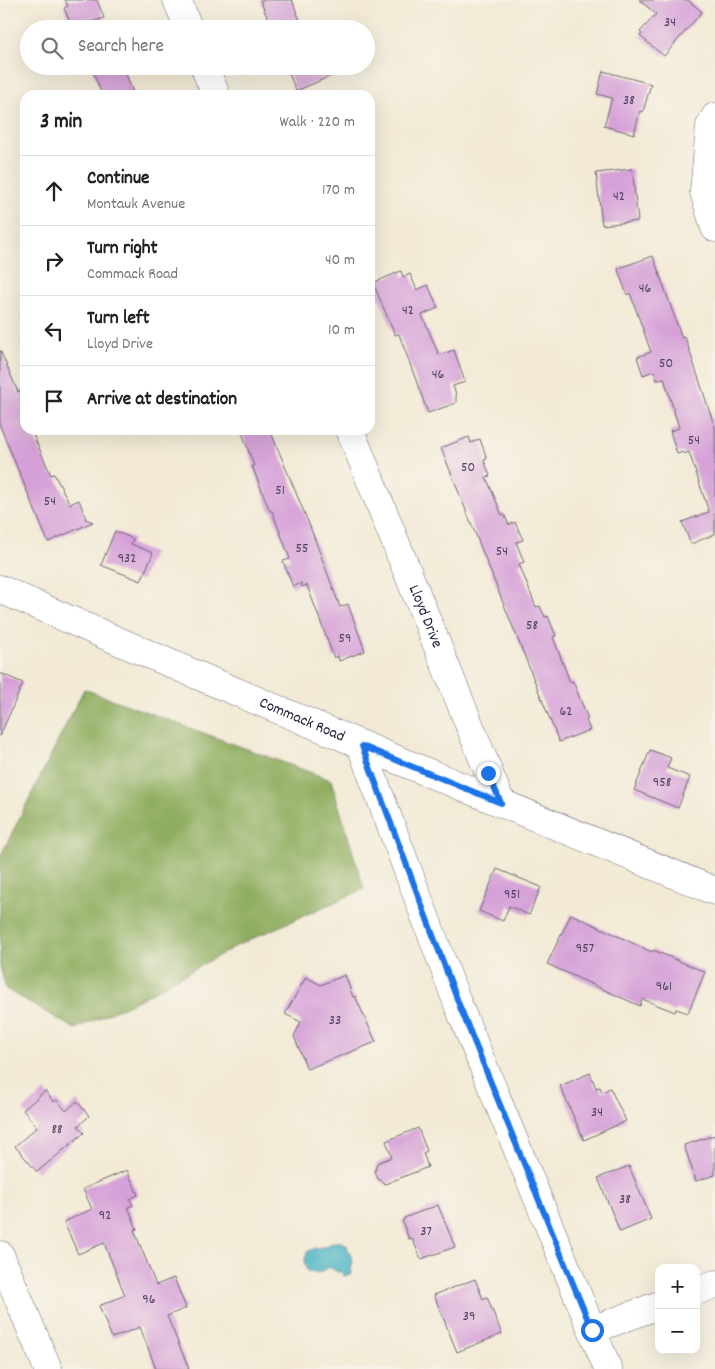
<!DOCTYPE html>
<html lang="en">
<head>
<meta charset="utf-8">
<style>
  body { margin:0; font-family:Dekko,sans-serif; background:#f6f6f6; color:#202124 }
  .controls { position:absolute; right:15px; bottom:15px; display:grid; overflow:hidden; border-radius:10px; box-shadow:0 5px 20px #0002 }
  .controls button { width:45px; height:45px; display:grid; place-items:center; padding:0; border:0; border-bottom:1px solid #e0e0e0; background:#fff; color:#202124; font:25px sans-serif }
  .stop { position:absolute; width:15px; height:15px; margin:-11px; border:4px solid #1a73e8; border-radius:50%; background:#fff }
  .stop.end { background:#1a73e8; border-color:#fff; box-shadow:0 1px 5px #0008 }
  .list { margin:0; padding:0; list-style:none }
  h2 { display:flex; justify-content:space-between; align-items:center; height:65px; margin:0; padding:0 20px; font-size:21px }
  h2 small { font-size:16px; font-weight:400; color:#757577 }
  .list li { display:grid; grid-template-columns:32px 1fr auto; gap:15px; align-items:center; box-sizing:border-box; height:70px; padding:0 20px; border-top:1px solid #e0e0e0 }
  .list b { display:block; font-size:19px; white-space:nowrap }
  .list p { margin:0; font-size:16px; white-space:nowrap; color:#757577 }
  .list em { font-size:16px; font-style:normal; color:#757577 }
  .icon { flex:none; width:28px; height:28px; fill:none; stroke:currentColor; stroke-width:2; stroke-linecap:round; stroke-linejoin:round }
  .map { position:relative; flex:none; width:715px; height:1369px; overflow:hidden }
  .search { position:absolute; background:#fff; box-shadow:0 5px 20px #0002; left:20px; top:20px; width:355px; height:55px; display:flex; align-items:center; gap:12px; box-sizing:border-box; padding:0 18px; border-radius:28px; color:#757577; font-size:19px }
  .panel { position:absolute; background:#fff; box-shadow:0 5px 20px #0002; left:20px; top:90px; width:355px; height:345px; border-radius:15px }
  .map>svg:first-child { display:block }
  .forest { fill:#90ae61; stroke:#59684e }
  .water { fill:#48b4c5; stroke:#356b80 }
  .building { fill:#d6a1d8 }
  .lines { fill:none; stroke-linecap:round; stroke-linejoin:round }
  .minor-casing { stroke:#6b6871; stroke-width:29 }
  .minor { stroke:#fff; stroke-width:28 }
  .route { stroke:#1a73e8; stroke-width:6 }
  .labels { text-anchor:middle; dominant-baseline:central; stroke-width:4; stroke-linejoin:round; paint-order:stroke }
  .number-label { font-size:14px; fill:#4f4262 }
  .street-label { font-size:16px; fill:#22223b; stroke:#f7f3e8 }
</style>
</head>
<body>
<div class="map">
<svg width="715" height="1369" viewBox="0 0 715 1369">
  <rect width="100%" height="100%" fill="#f7f3e8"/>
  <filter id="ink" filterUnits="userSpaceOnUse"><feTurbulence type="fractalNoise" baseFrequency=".02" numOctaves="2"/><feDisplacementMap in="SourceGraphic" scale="10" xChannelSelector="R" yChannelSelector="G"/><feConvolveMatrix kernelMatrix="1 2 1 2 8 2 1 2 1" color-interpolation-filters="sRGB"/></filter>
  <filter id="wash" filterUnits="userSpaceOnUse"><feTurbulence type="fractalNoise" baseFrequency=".0096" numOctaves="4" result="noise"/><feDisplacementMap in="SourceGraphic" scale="20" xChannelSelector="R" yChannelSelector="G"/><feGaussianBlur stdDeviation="1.12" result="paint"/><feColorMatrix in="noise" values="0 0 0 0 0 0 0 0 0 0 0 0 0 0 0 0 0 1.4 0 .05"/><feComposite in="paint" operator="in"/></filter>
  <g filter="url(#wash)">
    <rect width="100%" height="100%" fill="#f2ead5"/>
    <path class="forest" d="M84 689 331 780 364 889 238 945 142 998 75 1029 6 989 0 966V857Z"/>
    <path class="water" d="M333 1242H341L346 1244 353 1261 351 1269 352 1274 344 1276 343 1272H338L329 1267C321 1273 318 1274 308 1272L304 1264 307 1252C318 1245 322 1250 333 1242Z"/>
    <g id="blocks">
      <path class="building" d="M65 0H97L104 18 73 29 64 8 68 6Z
        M260 0H292L303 29H272Z
        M639 0H688L702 12 664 56 640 36 642 34 640 32 656 14Z
        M91 66H123L134 95H102Z
        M286 66H354L296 91Z
        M603 71 651 84 643 112 640 111 634 134 604 126 612 98 597 94Z
        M632 169 638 221 602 225 596 173Z
        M653 256 682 338 685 337 715 428V534L691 544 682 522 709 512 689 452 684 454 683 452 677 454 670 431 679 428 664 378 657 380 654 371 643 375 637 357 651 352 630 293 627 295 618 270 619 268Z
        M401 271 403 277 410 274 417 290 428 285 438 308 422 315 439 355 454 350 465 382 453 386 456 395V403L428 413 399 334 395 335 373 283Z
        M0 350 18 392 25 389V430H31L51 475 54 474 70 504 79 500 86 518 85 519 93 522 48 542 0 426Z
        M241 430H270L311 529 340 607 348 604 365 651 339 661 338 656 334 658 307 585 302 587 301 583 293 587 283 561 290 559 272 511H270L252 466H254Z
        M469 437 471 443 480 439 487 459 484 460 490 476 486 477 502 515 504 514 509 525 515 522 523 540 516 542 524 562 519 564 536 607 540 606 545 617 548 616 556 636 553 637 570 682 573 681 588 719 586 720 590 730 559 742 441 448Z
        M115 531 133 539 131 544 153 553 141 581 101 565Z
        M0 673 23 683 0 736Z
        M650 750 671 758 667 768 690 777 678 808 634 790Z
        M497 869 541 887 529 915 509 906 503 921 479 911Z
        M571 914 652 952 653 950 705 972 688 1013 676 1009 675 1012 642 999 640 1006 547 964Z
        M345 975 353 997 355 996 376 1042 307 1069 294 1036 301 1022 285 1014 306 977 321 985Z
        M590 1073 596 1088 600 1087 602 1092 610 1088 626 1121 584 1140 560 1086Z
        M45 1091 54 1102 57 1100 66 1111 77 1101 89 1116 78 1126 84 1133 37 1172 15 1146 37 1127 23 1110Z
        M418 1128 427 1151 423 1153 428 1167 385 1184 378 1179 375 1171 377 1163 392 1157 386 1141Z
        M715 1135V1175L696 1181 684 1145Z
        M629 1166 651 1219 620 1232 598 1178Z
        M127 1170 138 1195 130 1199 133 1205 128 1207 137 1229 134 1230 156 1285 174 1278 186 1308 167 1316 189 1369H156L140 1327 112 1338 99 1306 125 1295 104 1243 78 1254 64 1222 92 1209 83 1189Z
        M438 1205 455 1247 421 1259 412 1238 409 1239 402 1221 404 1220V1218Z
        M475 1279 483 1299 487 1297 502 1334 457 1352 434 1295Z"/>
    </g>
  </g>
  <g filter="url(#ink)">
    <use href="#blocks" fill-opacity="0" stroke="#6b6871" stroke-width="1"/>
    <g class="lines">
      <defs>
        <g id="minor">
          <path d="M177 0 189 29"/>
          <path d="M204 66 216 95"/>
          <path d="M715 117 710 126 704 192 715 228"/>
          <path id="s1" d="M350 430 501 803"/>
          <path id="s2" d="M0 589C236 694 476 793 715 891"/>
          <path d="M361 746 459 1007 608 1369"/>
          <path d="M0 1255 48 1369"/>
          <path d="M696 1291 715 1284"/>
          <path d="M592 1330 659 1305"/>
        </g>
      </defs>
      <use href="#minor" class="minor-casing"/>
      <use href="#minor" class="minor"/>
    </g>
  </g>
  <g class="lines" filter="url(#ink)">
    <path class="route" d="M488 773 501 803 362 746 460 1007 592 1330"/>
  </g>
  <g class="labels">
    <g class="number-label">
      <text x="670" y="23">34</text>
      <text x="629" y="101">38</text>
      <text x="619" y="197">42</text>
      <text x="645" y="289">46</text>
      <text x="408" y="311">42</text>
      <text x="666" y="364">50</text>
      <text x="438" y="375">46</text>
      <text x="694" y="441">54</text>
      <text x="468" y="468">50</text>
      <text x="280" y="491">51</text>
      <text x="50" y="502">54</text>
      <text x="302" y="549">55</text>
      <text x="502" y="552">54</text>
      <text x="127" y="559">932</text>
      <text x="532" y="626">58</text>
      <text x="345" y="639">59</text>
      <text x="566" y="712">62</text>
      <text x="662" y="783">958</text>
      <text x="512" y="895">951</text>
      <text x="585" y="949">957</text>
      <text x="664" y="987">961</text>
      <text x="335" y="1021">33</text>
      <text x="597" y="1113">34</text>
      <text x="57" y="1130">88</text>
      <text x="625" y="1200">38</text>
      <text x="105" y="1216">92</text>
      <text x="426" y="1232">37</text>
      <text x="149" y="1300">96</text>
      <text x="469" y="1317">39</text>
    </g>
    <g class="street-label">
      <text stroke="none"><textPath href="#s1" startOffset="201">Lloyd Drive</textPath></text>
      <text stroke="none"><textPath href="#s2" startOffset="329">Commack Road</textPath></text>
    </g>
  </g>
</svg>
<div class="controls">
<button>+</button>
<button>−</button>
</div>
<div class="stop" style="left:592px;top:1330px"></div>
<div class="stop end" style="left:488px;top:773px"></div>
<div class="search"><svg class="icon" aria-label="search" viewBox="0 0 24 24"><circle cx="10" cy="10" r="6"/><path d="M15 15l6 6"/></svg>Search here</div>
<section class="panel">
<h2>3 min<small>Walk · 220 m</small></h2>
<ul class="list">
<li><svg class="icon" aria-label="ahead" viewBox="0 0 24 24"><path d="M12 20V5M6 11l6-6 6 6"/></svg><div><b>Continue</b><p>Montauk Avenue</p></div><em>170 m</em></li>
<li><svg class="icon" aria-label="right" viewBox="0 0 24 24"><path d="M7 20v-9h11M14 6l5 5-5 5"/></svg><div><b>Turn right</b><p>Commack Road</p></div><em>40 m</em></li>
<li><svg class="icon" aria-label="left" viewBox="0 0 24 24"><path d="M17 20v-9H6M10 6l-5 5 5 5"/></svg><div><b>Turn left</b><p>Lloyd Drive</p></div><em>10 m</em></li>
<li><svg class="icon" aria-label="arrive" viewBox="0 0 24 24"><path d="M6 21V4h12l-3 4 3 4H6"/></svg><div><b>Arrive at destination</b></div></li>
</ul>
</section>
</div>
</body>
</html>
